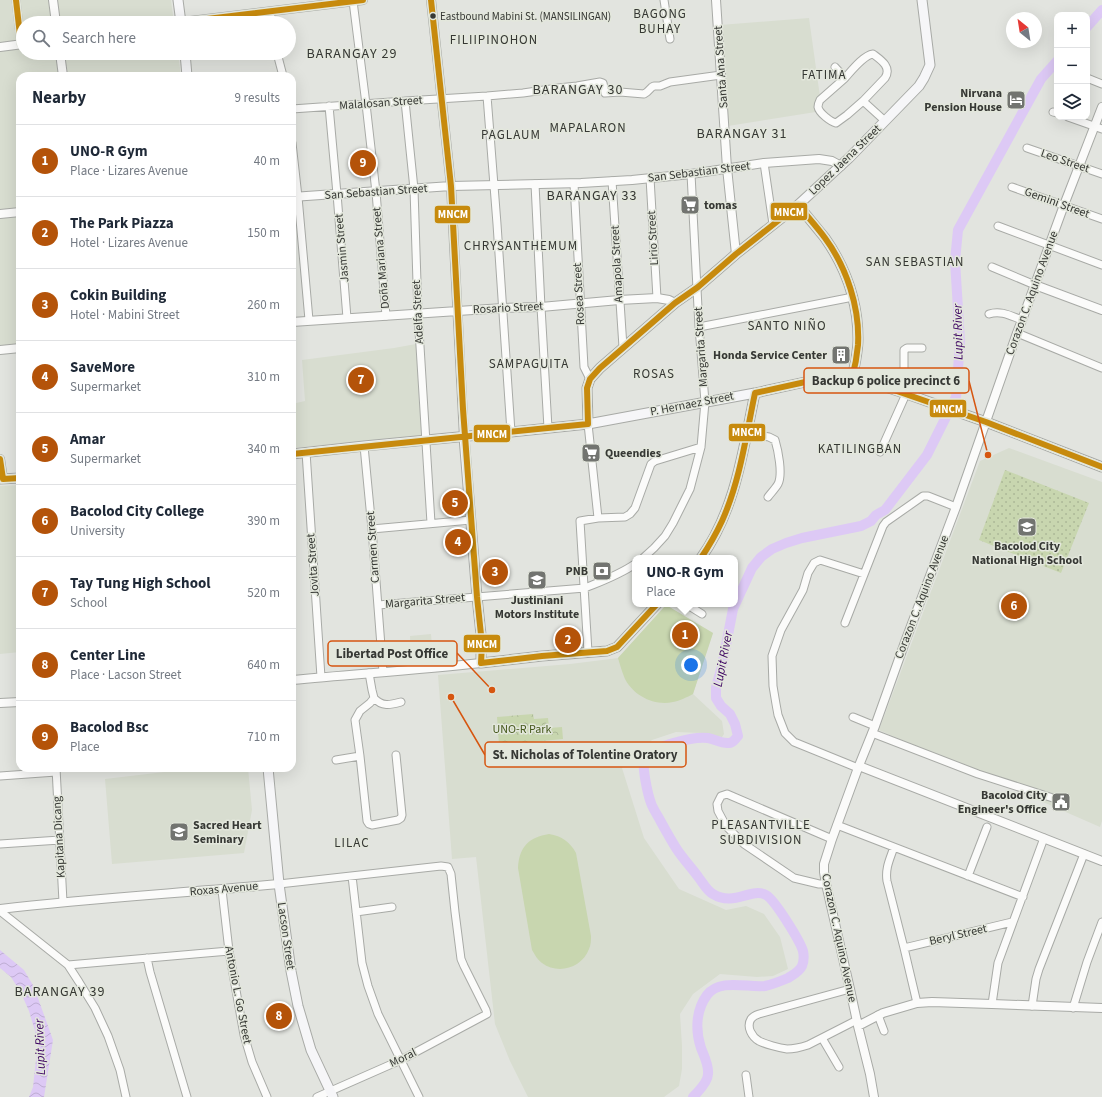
<!DOCTYPE html>
<html lang="en">
<head>
<meta charset="utf-8">
<style>
  body { margin:0; font-family:"Source Sans 3",sans-serif; background:#f6f6f7; color:#1f2937 }
  .controls { position:absolute; right:12px; top:12px; display:grid; overflow:hidden; border-radius:8px; box-shadow:0 4px 16px #0002 }
  .controls button { width:36px; height:36px; display:grid; place-items:center; padding:0; border:0; border-bottom:1px solid #e0e1e3; background:#fff; color:#1f2937; font:20px sans-serif }
  .compass { position:absolute; left:1006px; top:12px; width:36px; height:36px; border-radius:50%; background:#fff; box-shadow:0 4px 16px #0002; rotate:330deg }
  .you { position:absolute; left:691px; top:665px; width:14px; height:14px; margin:-10px; border:3px solid #fff; border-radius:50%; background:#1a73e8; box-shadow:0 0 0 6px #1a73e833 }
  .badge { display:grid; place-items:center; width:26px; height:26px; border-radius:50%; background:#b45309; color:#fff; font-size:13px; font-weight:700 }
  .pin { position:absolute; translate:-50% -50%; border:2px solid #fff; box-shadow:0 1px 4px #0006 }
  .popup { position:absolute; left:632px; top:555px; width:106px; height:52px; box-sizing:border-box; display:grid; place-content:center; border-radius:8px; background:#fff; filter:drop-shadow(0 1px 3px #0005); font-size:13px; white-space:nowrap; color:#747a83 }
  .popup b { font-size:15px; color:#1f2937 }
  .popup::after { content:''; position:absolute; left:50%; top:100%; margin-left:-8px; border:8px solid transparent; border-top-color:#fff }
  .list { margin:0; padding:0; list-style:none }
  h2 { display:flex; justify-content:space-between; align-items:center; height:52px; margin:0; padding:0 16px; font-size:17px }
  h2 small { font-size:13px; font-weight:400; color:#747a83 }
  .list li { display:grid; grid-template-columns:26px 1fr auto; gap:12px; align-items:center; box-sizing:border-box; height:72px; padding:0 16px; border-top:1px solid #e0e1e3 }
  .list b { display:block; font-size:15px; white-space:nowrap }
  .list p { margin:0; font-size:13px; white-space:nowrap; color:#747a83 }
  .list em { font-size:13px; font-style:normal; color:#747a83 }
  .icon { flex:none; width:22px; height:22px; fill:none; stroke:currentColor; stroke-width:2; stroke-linecap:round; stroke-linejoin:round }
  .map { position:relative; flex:none; width:1102px; height:1097px; overflow:hidden }
  .search { position:absolute; background:#fff; box-shadow:0 4px 16px #0002; left:16px; top:16px; width:280px; height:44px; display:flex; align-items:center; gap:10px; box-sizing:border-box; padding:0 14px; border-radius:22px; color:#747a83; font-size:15px }
  .panel { position:absolute; background:#fff; box-shadow:0 4px 16px #0002; left:16px; top:72px; width:280px; height:700px; border-radius:12px }
  .map>svg:first-child { display:block }
  .built { fill:#d8ddd0 }
  .grass { fill:url(#grass-dots) }
  .park { fill:url(#park-crowns) }
  .pitch { fill:#c8d6af }
  .water { fill:url(#water-waves) }
  .lines { fill:none; stroke-linecap:round; stroke-linejoin:round }
  .river { stroke:#ddc9f5; stroke-width:10 }
  .minor-casing { stroke:#a8aaa6; stroke-width:9 }
  .tertiary-casing { stroke:#a8aaa6; stroke-width:10 }
  .secondary-casing { stroke:#a8aaa6; stroke-width:11 }
  .minor { stroke:#fbfbfa; stroke-width:7 }
  .tertiary { stroke:#fbfbfa; stroke-width:8 }
  .secondary { stroke:#f6f6f8; stroke-width:9 }
  .bus-1-casing { stroke:#e3e7dc; stroke-width:9 }
  .bus-1 { stroke:#c78a0d; stroke-width:6 }
  .bus-dot { fill:#363834; stroke:#e3e7dc; stroke-width:1.5 }
  .labels { text-anchor:middle; dominant-baseline:central; stroke-width:3; stroke-linejoin:round; paint-order:stroke }
  .bus-label { font-size:11px; fill:#363834; stroke:#e3e7dc; text-anchor:start }
  .street-label { font-size:12px; fill:#363834; stroke:#e3e7dc }
  .poi-label { font-size:12px; font-weight:bold; fill:#363834; stroke:#e3e7dc; text-anchor:end }
  .park-label { font-size:12px; fill:#475a1e; stroke:#e3e7dc }
  .neighbourhood-label { font-size:13px; letter-spacing:1px; fill:#363834; stroke:#e3e7dc }
  .water-label { font-size:13px; font-style:italic; fill:#3c0262; stroke:#e3e7dc }
  .quarter-label { font-size:14px; letter-spacing:1px; fill:#363834; stroke:#e3e7dc }
  .leader { fill:none; stroke:#d65610; stroke-width:1.5 }
  .callout-dot { fill:#d65610; stroke:#e3e7dc; stroke-width:1.5 }
  .callout { fill:#e3e7dc; stroke:#d65610; stroke-width:1.5 }
  .callout-label { font-size:13px; text-anchor:middle; font-weight:bold; fill:#363834 }
  .line-badge { stroke:#e3e7dc; stroke-width:1.5 }
  .badge-label { font-size:11px; text-anchor:middle; font-weight:bold; fill:#fff }
</style>
</head>
<body>
<div class="map">
<svg width="1102" height="1097" viewBox="0 0 1102 1097">
  <defs>
    <pattern id="grass-dots" width="8" height="8" patternUnits="userSpaceOnUse"><rect width="8" height="8" fill="#c8d6af"/><path d="M2 2h.1M6 6h.1" fill="none" stroke="#acb897" stroke-width="1.8" stroke-linecap="round"/></pattern>
    <pattern id="park-crowns" width="20" height="18" patternUnits="userSpaceOnUse"><rect width="20" height="18" fill="#c8d6af"/><path d="M2 6a3 3 0 1 1 6 0M12 15a3 3 0 1 1 6 0" fill="none" stroke="#acb897"/></pattern>
    <pattern id="water-waves" width="16" height="10" patternUnits="userSpaceOnUse"><rect width="16" height="10" fill="#ddc9f5"/><path d="M0 5q4-4 8 0t8 0" fill="none" stroke="#beadd3"/></pattern>
  </defs>
  <rect width="100%" height="100%" fill="#e2e4df"/>
  <path class="built" d="M0 0H171L174 23H23V53H178L181 76H20V346L0 348Z
    M809 18 822 111 728 126 720 25Z
    M416 344 423 436 292 448V404L305 401 302 360 394 348Z
    M1009 448 1102 482V821L1100 827 879 730 980 461Z
    M20 485V652L0 654V486Z
    M666 605 713 633 693 694 722 721 724 734 722 737 702 733 676 732 652 740 622 768 644 838 679 889 726 910 746 906 764 914 780 937 788 969 773 976 757 977 720 974 693 994 680 1014 682 1046V1069L679 1086 664 1097H528L510 1061 495 1024 476 857 452 859 438 675 570 664 618 658Z
    M431 634 433 658 411 660 410 636Z
    M198 768H248L252 810 244 853 112 864 105 779Z"/>
  <path class="grass" d="M1005 470 1089 503 1061 573 979 540Z"/>
  <path class="park" d="M533 714 534 719 548 718 549 728 562 727 563 739 499 745 497 717Z"/>
  <path class="pitch" d="M666 605 713 633 693 694C687 697 680 701 673 702 654 706 634 696 625 679 622 672 620 665 618 658Z
    M549 834C562 836 570 842 576 853L591 936C591 940 591 945 589 949 582 968 558 975 542 963 537 959 535 955 532 950L518 868C519 847 529 837 549 834Z"/>
  <path class="water" d="M0 950 24 970 34 987 53 1040 44 1097H29L33 1087 38 1041 29 1011 21 993 11 977 0 968Z"/>
  <g class="lines">
    <path class="river" d="M1087 27 1102 10
      M693 1097C698 1092 708 1081 708 1074 709 1065 704 1056 701 1048 695 1030 696 1010 707 995 720 978 748 988 765 986 774 984 781 981 788 978 794 974 799 972 802 966 804 961 804 956 803 951 800 941 775 900 766 895 751 887 734 907 713 894 707 891 703 883 699 878 692 868 683 859 676 848 671 840 666 831 661 822 658 816 653 809 651 803 648 795 641 765 645 758 653 746 694 736 708 738 715 739 721 744 729 743 733 743 735 739 738 736L735 724 730 714 721 706 716 698V687L722 666 733 609 752 568 761 557 772 549 786 543 802 538 861 526 871 521 876 515 885 510 927 455 956 397 960 341 955 261 958 230 1041 79 1057 61"/>
    <defs>
      <path id="minor" d="M16 0 21 44
        M664 0 670 39
        M353 1 366 104 376 192 386 316
        M270 12 272 23
        M277 53 283 76
        M835 67 845 78 820 100C819 102 818 104 818 107 819 113 831 122 836 123L847 115 863 101 885 121
        M845 78C852 70 864 55 873 54 881 60 892 67 885 78L863 101
        M1087 78 1102 84
        M487 96 497 224 511 432
        M405 101 414 189 418 314 431 523
        M329 106 337 194 347 318
        M292 109 405 101 487 96 523 93 558 88 577 86 600 82 603 83 605 93 620 92 644 94 647 92 652 87 654 86H660L670 82 721 75
        M1053 112 1057 113
        M1068 117 1102 129
        M292 143 298 197 309 320
        M1027 148 1102 174
        M764 163 773 224
        M650 178 657 298
        M612 181 623 347
        M535 184 541 307 548 428
        M574 184 584 367 590 379
        M1012 187 1102 219
        M998 226 1102 265
        M992 267 1035 285
        M989 314C1001 310 1011 316 1022 320
        M699 327 853 297
        M1017 333 1102 368
        M904 393V350L907 348H922
        M588 424 598 518
        M746 433 769 437 775 440C778 450 783 474 778 484 775 489 771 493 768 497
        M364 446 372 529 383 672
        M306 452 321 677
        M880 452 906 394
        M372 529 471 520
        M643 558 654 548 665 536 673 523 690 489 701 447 705 402 699 327 691 174
        M686 604 702 614
        M378 605 585 588C602 581 619 575 635 564
        M845 623 883 526 886 522 923 496H928L956 507
        M588 652 580 521 598 518 625 517 630 514 635 508 651 464 655 461 701 447
        M369 673 372 690 374 698 370 703 360 711 355 720 360 756 367 821 369 824 372 825 398 820 401 818 402 815 396 755
        M374 698C382 707 390 705 401 702
        M853 717 875 726
        M872 733 978 774 1056 799
        M336 760 360 756
        M56 768 63 902
        M858 768 794 742 785 733 778 715 776 704 773 686 772 656 781 630 803 590 808 573 814 563 820 560 864 574
        M0 776 56 772
        M837 825 1023 897
        M0 844 60 840
        M894 847C890 859 885 868 887 881L904 948 917 1003
        M352 876 362 963 368 986 378 1014 419 1097
        M968 876 987 827
        M279 884 441 866 448 867 451 874 455 912 461 959 464 966 486 1010 487 1014 401 1060 317 1097
        M826 884H819L794 878 744 844 726 826 718 811 717 804 721 796 727 794 832 839
        M222 890 229 951 244 1035 252 1062 267 1097
        M0 911 68 965 79 982 95 1008 108 1036 120 1070 126 1097
        M356 912 392 907
        M904 948 1012 922
        M147 958 150 972 187 1097
        M68 965 229 951
        M850 989 759 1014C756 1015 753 1016 751 1019 746 1027 752 1037 759 1041 765 1044 779 1048 787 1049 794 1049 802 1047 808 1045L857 1020
        M992 1004 998 963 1044 838
        M1032 1006 1036 979 1039 969 1084 854
        M1073 1008 1087 962 1102 922
        M878 1015 884 1031
        M822 1038 839 1067
        M746 1075 749 1097"/>
      <path id="tertiary" d="M53 0 56 23
        M431 0 451 186 464 437
        M716 0 727 168 736 254
        M174 23 363 0
        M0 47 23 44
        M60 53 63 76
        M292 197 451 186 581 183 632 180 691 174 764 163 819 159 832 161 841 166
        M0 214 20 212
        M1035 285 1102 310
        M292 322 503 308 541 307 619 300 657 298 669 300 675 303
        M0 350 20 348
        M0 459 3 479
        M292 680C355 674 418 670 481 663
        M0 703 20 702
        M859 766 1102 861
        M0 909C93 898 186 893 279 884
        M858 1026 883 1013 917 1003 932 1002 992 1004 1102 1008
        M874 1097 870 1074 858 1026 850 989 826 884 824 872V864L832 839 858 768 875 726 905 642 956 507 1017 333 1022 320 1064 205 1102 107"/>
      <path id="secondary" d="M178 0 181 23
        M185 53 187 76
        M798 205C807 216 816 227 825 238 846 268 858 302 858 339 858 352 855 365 852 378
        M588 424 587 388 590 379 600 368 675 303 698 287 736 254 798 205 849 158 919 86 924 78 930 65 922 0
        M464 437 477 597 482 644 481 653V663L542 656 607 651 617 647 657 604
        M292 454 364 446 511 432 588 424 755 393 819 379 839 377 852 378 868 381 904 393 986 422 1102 467
        M0 479 20 478
        M701 558C736 509 743 450 755 393
        M268 768 279 884 291 971 298 1006 311 1050 333 1097"/>
    </defs>
    <use href="#minor" class="minor-casing"/>
    <use href="#tertiary" class="tertiary-casing"/>
    <use href="#secondary" class="secondary-casing"/>
    <use href="#minor" class="minor"/>
    <use href="#tertiary" class="tertiary"/>
    <use href="#secondary" class="secondary"/>
    <defs>
      <path id="bus-1" d="M16 0 21 44
        M431 0 451 186 463 409 477 597 482 644 481 663 542 656 607 651 617 647 657 604
        M174 23 363 0
        M292 454 588 424 587 388 590 379 600 368 675 303 698 287 736 254 798 205C807 216 817 227 825 238 847 268 860 308 858 345 857 356 855 367 852 378
        M0 459 3 479 20 478
        M701 558C709 546 716 534 722 521 740 481 746 436 755 393L819 379 839 377 852 378 868 381 986 422 1102 467"/>
    </defs>
    <use href="#bus-1" class="bus-1-casing"/>
    <use href="#bus-1" class="bus-1"/>
  </g>
  <defs>
    <symbol id="hotel-square" viewBox="-11 -11 22 22"><rect x="-9" y="-9" width="18" height="18" rx="4" fill="#727470" stroke="#e3e7dc"/><path d="M-6-4.5h1.5V1H6V5H4.5V3h-9V5H-6ZM-4 0a1.8 1.8 0 1 1 3.6 0ZM.5 0V-2.5h3Q6-2.5 6 0Z" fill="#fff"/></symbol>
    <symbol id="supermarket-square" viewBox="-11 -11 22 22"><rect x="-9" y="-9" width="18" height="18" rx="4" fill="#727470" stroke="#e3e7dc"/><path d="M-6-5.5h2.5l.6 2H6L4.5 2H-2.5L-4.4-4H-6ZM-1.5 3.2a1.3 1.3 0 1 0 .1 0ZM3 3.2a1.3 1.3 0 1 0 .1 0Z" fill="#fff"/></symbol>
    <symbol id="building-square" viewBox="-11 -11 22 22"><rect x="-9" y="-9" width="18" height="18" rx="4" fill="#727470" stroke="#e3e7dc"/><path d="M-4-6H4V6H1V3H-1V6H-4ZM-2.5-4.3h1.7v1.8h-1.7ZM.8-4.3h1.7v1.8H.8ZM-2.5-1h1.7V.8h-1.7ZM.8-1h1.7V.8H.8Z" fill="#fff"/></symbol>
    <symbol id="school-square" viewBox="-11 -11 22 22"><rect x="-9" y="-9" width="18" height="18" rx="4" fill="#727470" stroke="#e3e7dc"/><path d="M0-5L7-2L0 1L-7-2ZM-4 1L0 2.5L4 1V4Q0 6-4 4Z" fill="#fff"/></symbol>
    <symbol id="bank-square" viewBox="-11 -11 22 22"><rect x="-9" y="-9" width="18" height="18" rx="4" fill="#727470" stroke="#e3e7dc"/><path d="M-6-4H6V4H-6ZM0-2.3a2.3 2.3 0 1 0 0 4.6a2.3 2.3 0 1 0 0-4.6Z" fill="#fff"/></symbol>
    <symbol id="university-square" viewBox="-11 -11 22 22"><rect x="-9" y="-9" width="18" height="18" rx="4" fill="#727470" stroke="#e3e7dc"/><path d="M0-5L7-2L0 1L-7-2ZM-4 1L0 2.5L4 1V4Q0 6-4 4Z" fill="#fff"/></symbol>
    <symbol id="civic-square" viewBox="-11 -11 22 22"><rect x="-9" y="-9" width="18" height="18" rx="4" fill="#727470" stroke="#e3e7dc"/><path d="M-.6-6.5H3V-4.5H.6V-3L4-1V1h2V6H-6V1h2V-1L-.6-3ZM-1.2 2.5V6h2.4V2.5Z" fill="#fff"/></symbol>
  </defs>
  <g fill-rule="evenodd">
    <use href="#hotel-square" x="1005" y="89" width="22" height="22"/>
    <use href="#supermarket-square" x="679" y="194" width="22" height="22"/>
    <use href="#building-square" x="830" y="344" width="22" height="22"/>
    <use href="#supermarket-square" x="580" y="442" width="22" height="22"/>
    <use href="#school-square" x="1016" y="516" width="22" height="22"/>
    <use href="#bank-square" x="591" y="560" width="22" height="22"/>
    <use href="#university-square" x="526" y="569" width="22" height="22"/>
    <use href="#civic-square" x="1050" y="791" width="22" height="22"/>
    <use href="#university-square" x="168" y="821" width="22" height="22"/>
  </g>
  <circle class="bus-dot" cx="433" cy="16" r="3.5"/>
  <g class="labels">
    <g class="bus-label">
      <text x="440" y="16">Eastbound Mabini St. (MANSILINGAN)</text>
    </g>
    <g class="street-label">
      <text transform="translate(721 67) rotate(-94)">Santa Ana Street</text>
      <text transform="translate(381 103) rotate(-4)">Malalosan Street</text>
      <text transform="translate(845 160) rotate(-44)">Lopez Jaena Street</text>
      <text transform="translate(1065 161) rotate(19)">Leo Street</text>
      <text transform="translate(699 172) rotate(-7)">San Sebastian Street</text>
      <text transform="translate(376 192) rotate(-4)">San Sebastian Street</text>
      <text transform="translate(1057 203) rotate(20)">Gemini Street</text>
      <text transform="translate(653 238) rotate(-93)">Lirio Street</text>
      <text transform="translate(342 248) rotate(-95)">Jasmin Street</text>
      <text transform="translate(381 258) rotate(-95)">Doña Mariana Street</text>
      <text transform="translate(617 264) rotate(-93)">Amapola Street</text>
      <text transform="translate(1032 293) rotate(-70)">Corazon C. Aquino Avenue</text>
      <text transform="translate(579 294) rotate(-93)">Rosea Street</text>
      <text transform="translate(508 308) rotate(-3)">Rosario Street</text>
      <text transform="translate(418 312) rotate(-93)">Adelfa Street</text>
      <text transform="translate(701 347) rotate(-94)">Margarita Street</text>
      <text transform="translate(692 404) rotate(-11)">P. Hernaez Street</text>
      <text transform="translate(373 547) rotate(-94)">Carmen Street</text>
      <text transform="translate(313 565) rotate(-94)">Jovita Street</text>
      <text transform="translate(922 597) rotate(-69)">Corazon C. Aquino Avenue</text>
      <text transform="translate(425 601) rotate(-5)">Margarita Street</text>
      <text transform="translate(59 837) rotate(-93)">Kapitana Dicang</text>
      <text transform="translate(224 889) rotate(-5)">Roxas Avenue</text>
      <text transform="translate(958 935) rotate(-13)">Beryl Street</text>
      <text transform="translate(286 936) rotate(82)">Lacson Street</text>
      <text transform="translate(839 938) rotate(78)">Corazon C. Aquino Avenue</text>
      <text transform="translate(238 995) rotate(79)">Antonio L. Go Street</text>
      <text transform="translate(403 1058) rotate(-26)">Moral</text>
    </g>
    <g class="poi-label">
      <text x="1002" y="93">Nirvana<tspan x="1002" dy="14">Pension House</tspan></text>
      <text x="704" y="205" text-anchor="start">tomas</text>
      <text x="827" y="355">Honda Service Center</text>
      <text x="605" y="453" text-anchor="start">Queendies</text>
      <text x="1027" y="546" text-anchor="middle">Bacolod City<tspan x="1027" dy="14">National High School</tspan></text>
      <text x="588" y="571">PNB</text>
      <text x="537" y="600" text-anchor="middle">Justiniani<tspan x="537" dy="14">Motors Institute</tspan></text>
      <text x="1047" y="795">Bacolod City<tspan x="1047" dy="14">Engineer's Office</tspan></text>
      <text x="193" y="825" text-anchor="start">Sacred Heart<tspan x="193" dy="14">Seminary</tspan></text>
    </g>
    <g class="park-label">
      <text x="522" y="729">UNO-R Park</text>
    </g>
    <g class="neighbourhood-label">
      <text x="660" y="14">BAGONG<tspan x="660" dy="15">BUHAY</tspan></text>
      <text x="494" y="40">FILIIPINOHON</text>
      <text x="824" y="75">FATIMA</text>
      <text x="588" y="128">MAPALARON</text>
      <text x="511" y="135">PAGLAUM</text>
      <text x="521" y="246">CHRYSANTHEMUM</text>
      <text x="915" y="262">SAN SEBASTIAN</text>
      <text x="787" y="326">SANTO NIÑO</text>
      <text x="529" y="364">SAMPAGUITA</text>
      <text x="654" y="374">ROSAS</text>
      <text x="860" y="449">KATILINGBAN</text>
      <text x="761" y="825">PLEASANTVILLE<tspan x="761" dy="15">SUBDIVISION</tspan></text>
      <text x="352" y="843">LILAC</text>
    </g>
    <g class="water-label">
      <text transform="translate(958 332) rotate(-91)">Lupit River</text>
      <text transform="translate(723 659) rotate(-79)">Lupit River</text>
      <text transform="translate(40 1047) rotate(-92)">Lupit River</text>
    </g>
    <g class="quarter-label">
      <text x="352" y="54">BARANGAY 29</text>
      <text x="578" y="90">BARANGAY 30</text>
      <text x="742" y="134">BARANGAY 31</text>
      <text x="592" y="196">BARANGAY 33</text>
      <text x="60" y="992">BARANGAY 39</text>
    </g>
  </g>
  <path class="leader" d="M988 455L969 381M492 690L457 653M451 697L485 755"/>
  <g class="callout-dot">
    <circle cx="988" cy="455" r="4"/>
    <circle cx="492" cy="690" r="4"/>
    <circle cx="451" cy="697" r="4"/>
  </g>
  <g class="callout">
    <rect x="804" y="368" width="165" height="25" rx="4"/>
    <rect x="328" y="641" width="129" height="25" rx="4"/>
    <rect x="485" y="742" width="201" height="25" rx="4"/>
  </g>
  <g class="callout-label">
    <text x="886" y="385">Backup 6 police precinct 6</text>
    <text x="392" y="658">Libertad Post Office</text>
    <text x="585" y="759">St. Nicholas of Tolentine Oratory</text>
  </g>
  <g class="line-badge">
    <rect x="770" y="202" width="38" height="19" rx="4" fill="#c78a0d"/>
    <rect x="434" y="205" width="37" height="19" rx="4" fill="#c78a0d"/>
    <rect x="929" y="399" width="38" height="19" rx="4" fill="#c78a0d"/>
    <rect x="728" y="423" width="38" height="19" rx="4" fill="#c78a0d"/>
    <rect x="473" y="424" width="38" height="19" rx="4" fill="#c78a0d"/>
    <rect x="463" y="634" width="38" height="19" rx="4" fill="#c78a0d"/>
  </g>
  <g class="badge-label">
    <text x="789" y="216">MNCM</text>
    <text x="453" y="218">MNCM</text>
    <text x="948" y="413">MNCM</text>
    <text x="747" y="436">MNCM</text>
    <text x="492" y="438">MNCM</text>
    <text x="482" y="648">MNCM</text>
  </g>
</svg>
<div class="controls">
<button>+</button>
<button>−</button>
<button><svg class="icon" aria-label="layers" viewBox="0 0 24 24"><path d="M12 4l9 5-9 5-9-5zM3 14l9 5 9-5"/></svg></button>
</div>
<svg class="compass" viewBox="-18 -18 36 36"><path d="M0-13l5 13h-10z" fill="#e53935"/><path d="M0 13l5-13h-10z" fill="#747a83"/></svg>
<div class="you"></div>
<div class="pin badge" style="left:685px;top:635px">1</div>
<div class="popup"><b>UNO-R Gym</b>Place</div>
<div class="pin badge" style="left:568px;top:640px">2</div>
<div class="pin badge" style="left:495px;top:572px">3</div>
<div class="pin badge" style="left:458px;top:542px">4</div>
<div class="pin badge" style="left:455px;top:503px">5</div>
<div class="pin badge" style="left:1014px;top:606px">6</div>
<div class="pin badge" style="left:361px;top:380px">7</div>
<div class="pin badge" style="left:279px;top:1016px">8</div>
<div class="pin badge" style="left:363px;top:163px">9</div>
<div class="search"><svg class="icon" aria-label="search" viewBox="0 0 24 24"><circle cx="10" cy="10" r="6"/><path d="M15 15l6 6"/></svg>Search here</div>
<section class="panel">
<h2>Nearby<small>9 results</small></h2>
<ul class="list">
<li><span class="badge">1</span><div><b>UNO-R Gym</b><p>Place · Lizares Avenue</p></div><em>40 m</em></li>
<li><span class="badge">2</span><div><b>The Park Piazza</b><p>Hotel · Lizares Avenue</p></div><em>150 m</em></li>
<li><span class="badge">3</span><div><b>Cokin Building</b><p>Hotel · Mabini Street</p></div><em>260 m</em></li>
<li><span class="badge">4</span><div><b>SaveMore</b><p>Supermarket</p></div><em>310 m</em></li>
<li><span class="badge">5</span><div><b>Amar</b><p>Supermarket</p></div><em>340 m</em></li>
<li><span class="badge">6</span><div><b>Bacolod City College</b><p>University</p></div><em>390 m</em></li>
<li><span class="badge">7</span><div><b>Tay Tung High School</b><p>School</p></div><em>520 m</em></li>
<li><span class="badge">8</span><div><b>Center Line</b><p>Place · Lacson Street</p></div><em>640 m</em></li>
<li><span class="badge">9</span><div><b>Bacolod Bsc</b><p>Place</p></div><em>710 m</em></li>
</ul>
</section>
</div>
</body>
</html>
